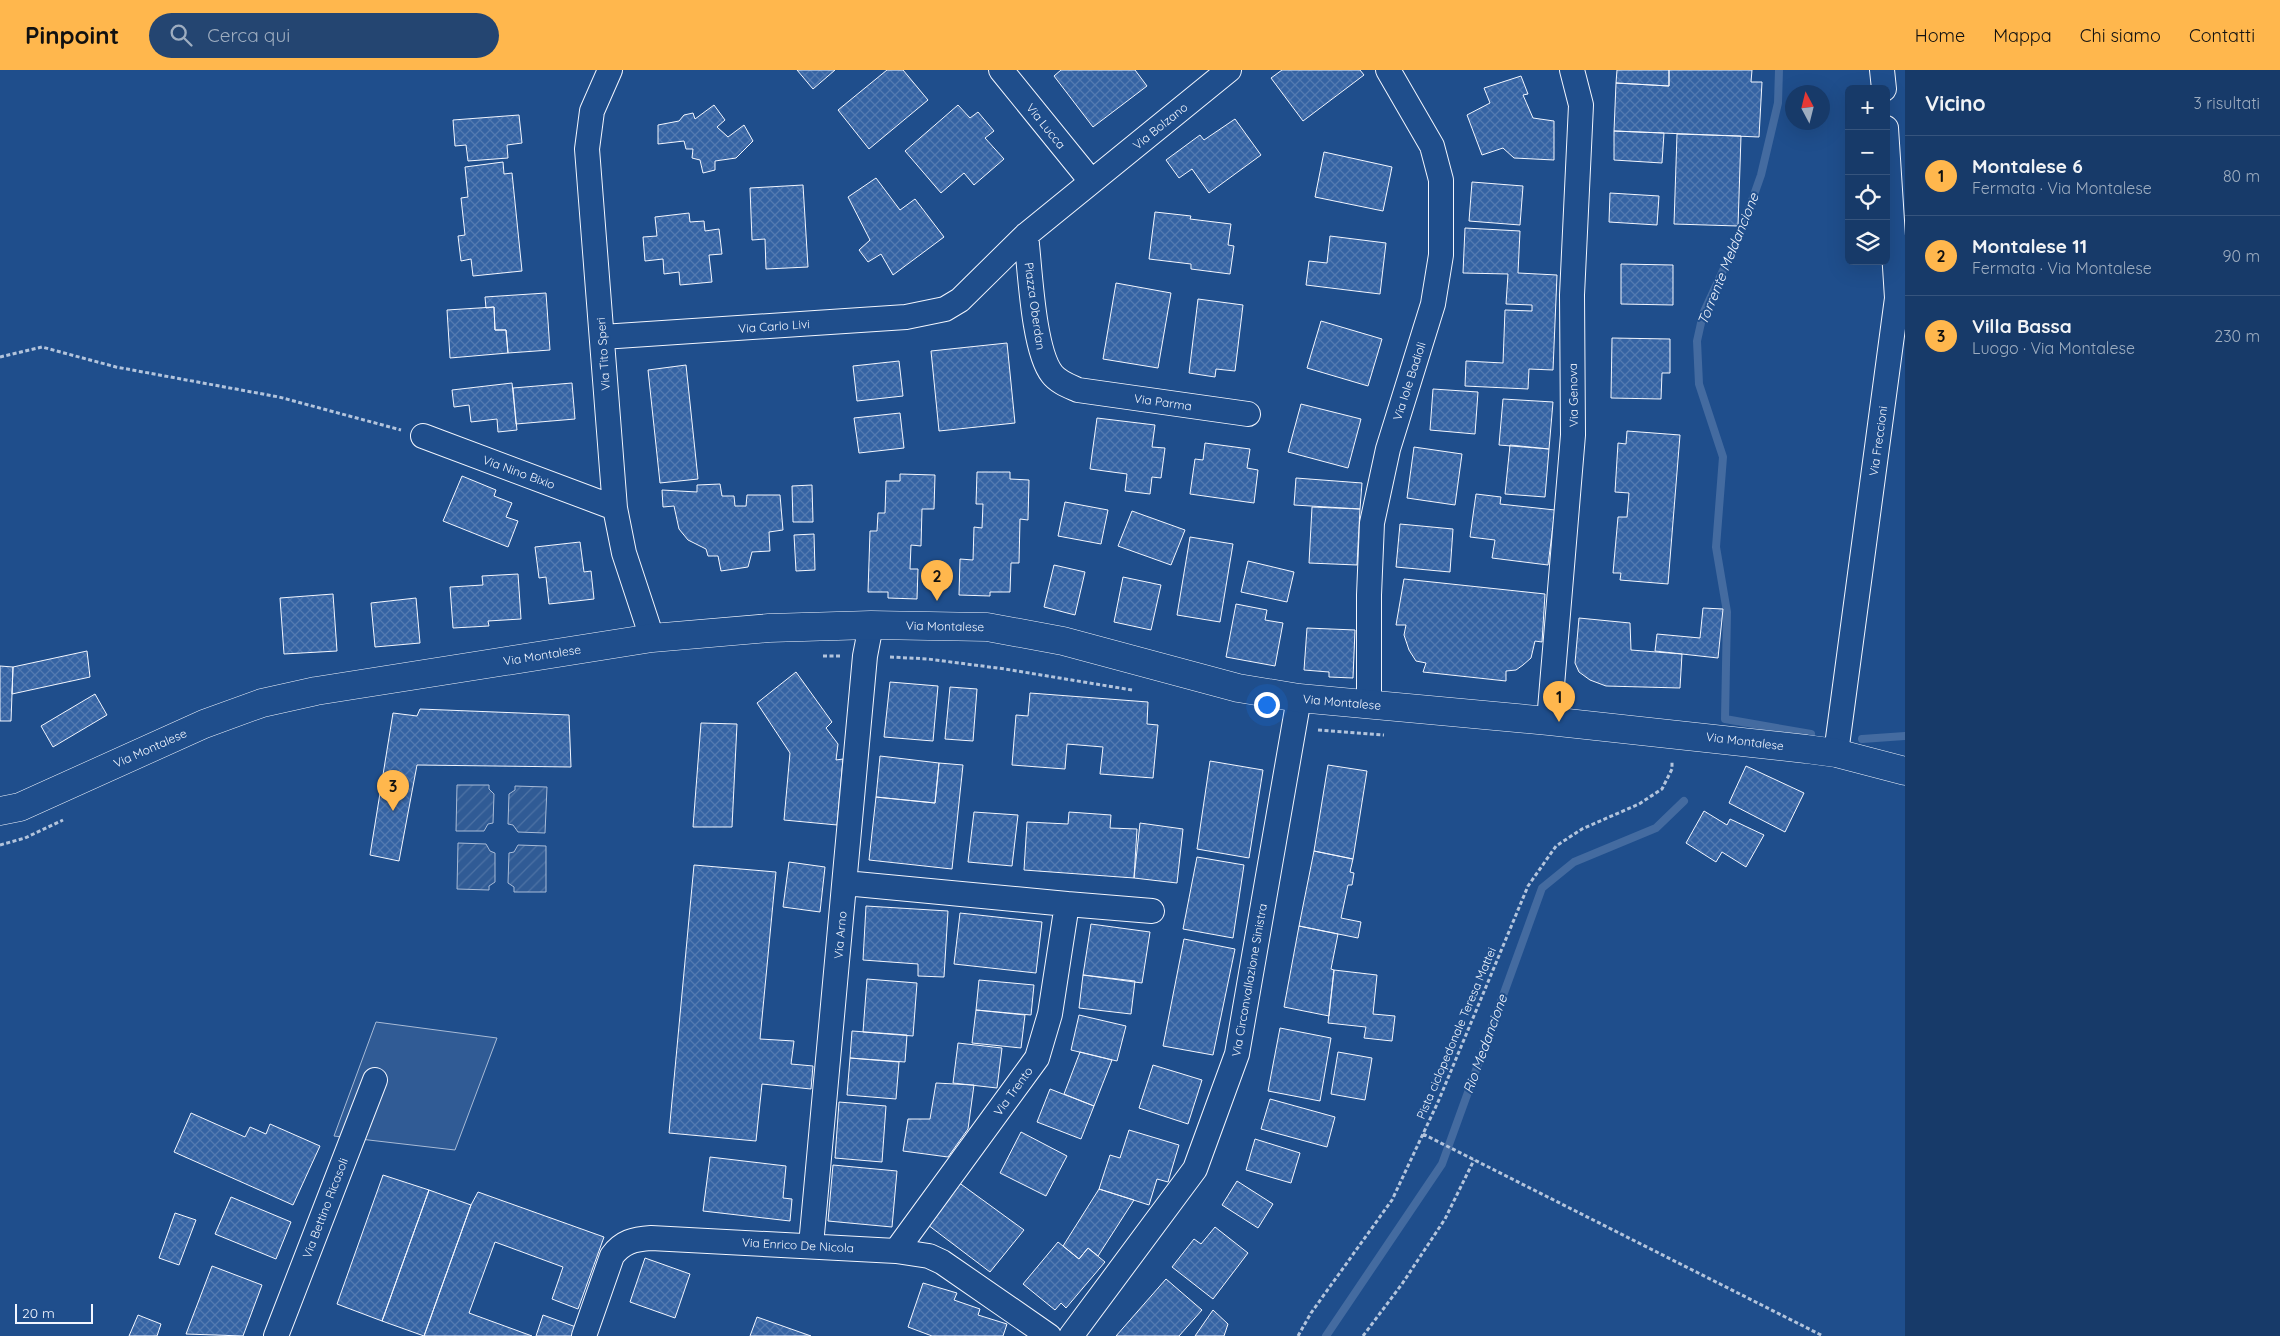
<!DOCTYPE html>
<html lang="it">
<head>
<meta charset="utf-8">
<style>
  body { margin:0; font-family:Quicksand,sans-serif; background:#244571; color:#f1f3f6 }
  .controls { position:absolute; right:15px; top:15px; display:grid; overflow:hidden; border-radius:8px; box-shadow:0 5px 20px #0002 }
  .controls button { width:45px; height:45px; display:grid; place-items:center; padding:0; border:0; border-bottom:1px solid #36547d; background:#173a69; color:#f1f3f6; font:25px sans-serif }
  .compass { position:absolute; left:1785px; top:15px; width:45px; height:45px; border-radius:50%; background:#173a69; box-shadow:0 5px 20px #0002; rotate:353deg }
  .scale { position:absolute; left:15px; bottom:12px; width:78px; box-sizing:border-box; padding-left:5px; border:2px solid #f2f6ff; border-top:0; font-size:14px; line-height:18px; white-space:nowrap; color:#f2f6ff; -webkit-text-stroke:4px #1f4e8c; paint-order:stroke }
  .you { position:absolute; left:1266px; top:634px; width:18px; height:18px; margin:-12px; border:4px solid #fff; border-radius:50%; background:#1a73e8; box-shadow:0 0 0 8px #1a73e833 }
  .badge { display:grid; place-items:center; width:32px; height:32px; border-radius:50%; background:#ffb74d; color:#111; font-size:16px; font-weight:700 }
  .pin { position:absolute; translate:-50% -41px; filter:drop-shadow(0 1px 2px #0008) }
  .pin::after { content:''; position:absolute; top:26px; width:18px; height:15px; background:inherit; clip-path:polygon(0 0,100% 0,50% 100%) }
  .list { margin:0; padding:0; list-style:none }
  h2 { display:flex; justify-content:space-between; align-items:center; height:65px; margin:0; padding:0 20px; font-size:21px }
  h2 small { font-size:16px; font-weight:400; color:#9eadc0 }
  .list li { display:grid; grid-template-columns:32px 1fr auto; gap:15px; align-items:center; box-sizing:border-box; height:80px; padding:0 20px; border-top:1px solid #36547d }
  .list b { display:block; font-size:19px; white-space:nowrap }
  .list p { margin:0; font-size:16px; white-space:nowrap; color:#9eadc0 }
  .list em { font-size:16px; font-style:normal; color:#9eadc0 }
  .icon { flex:none; width:28px; height:28px; fill:none; stroke:currentColor; stroke-width:2; stroke-linecap:round; stroke-linejoin:round }
  .map { position:relative; flex:none; width:1905px; height:1266px; overflow:hidden }
  header { display:flex; align-items:center; gap:30px; box-sizing:border-box; height:70px; padding:0 25px; background:#ffb74d; color:#111 }
  header strong { font-size:24px }
  nav { display:flex; gap:28px; margin-inline-start:auto; font-size:18px }
  .search { width:350px; height:45px; background:#244571; display:flex; align-items:center; gap:12px; box-sizing:border-box; padding:0 18px; border-radius:28px; color:#9eadc0; font-size:19px }
  main { display:flex }
  aside { flex:1; background:#173a69 }
  .map>svg:first-child { display:block }
  .garden { fill:url(#garden-furrows); stroke:#a8bbd7 }
  .built { fill:#305b95; stroke:#a8bbd7 }
  .lines { fill:none; stroke-linecap:round; stroke-linejoin:round }
  .stream { stroke:#446ba0; stroke-width:8 }
  .building { fill:url(#building-cross-hatch); stroke:#f2f6ff }
  .street-casing { stroke:#f2f6ff; stroke-width:26 }
  .secondary-casing { stroke:#f2f6ff; stroke-width:29 }
  .path { stroke:#b3c4dc; stroke-width:3; stroke-dasharray:4 2.5; stroke-linecap:butt }
  .street { stroke:#1f4e8c; stroke-width:24 }
  .secondary { stroke:#1f4e8c; stroke-width:28 }
  .labels { text-anchor:middle; dominant-baseline:central; stroke-width:4; stroke-linejoin:round; paint-order:stroke }
  .street-label { font-size:12px; fill:#f2f6ff; stroke:#1f4e8c }
  .water-label { font-size:14px; font-style:italic; fill:#f2f6ff; stroke:#1f4e8c }
</style>
</head>
<body>
<header>
<strong>Pinpoint</strong>
<div class="search"><svg class="icon" aria-label="search" viewBox="0 0 24 24"><circle cx="10" cy="10" r="6"/><path d="M15 15l6 6"/></svg>Cerca qui</div>
<nav><a>Home</a><a>Mappa</a><a>Chi siamo</a><a>Contatti</a></nav>
</header>
<main>
<div class="map">
<svg width="1905" height="1266" viewBox="0 0 1905 1266">
  <defs>
    <pattern id="garden-furrows" width="10" height="10" patternUnits="userSpaceOnUse" patternTransform="scale(1.25)"><rect width="10" height="10" fill="#305b95"/><path d="M-1 1l2-2M0 10L10 0M9 11l2-2" fill="none" stroke="#4e73a5"/></pattern>
    <pattern id="building-cross-hatch" width="8" height="8" patternUnits="userSpaceOnUse" patternTransform="scale(1.25)"><rect width="8" height="8" fill="#3563a3"/><path d="M0 0l8 8M0 8l8-8" fill="none" stroke="#537ab1"/></pattern>
  </defs>
  <rect width="100%" height="100%" fill="#1f4e8c"/>
  <path class="garden" d="M457 715H489V719L494 724 493 753 488 754 484 761H456Z
    M515 716 547 717 545 763 518 762 513 755 508 754 509 724 515 720Z
    M458 773 486 774 490 781 495 783V812L489 816V820L457 819Z
    M518 775 546 776V822H514V817L508 813 509 783 514 782Z"/>
  <path class="built" d="M376 952 497 968 455 1080 334 1066Z"/>
  <g class="lines">
    <path class="stream" d="M1779 0 1778 33 1761 105 1742 159 1703 244 1697 271 1699 314 1723 387 1716 477 1727 542 1725 649 1811 664
      M1862 669 1905 666
      M1326 1266 1442 1094 1542 818 1574 792 1656 758 1684 731"/>
  </g>
  <path class="building" d="M797 0H835L813 19Z
    M887 0H903L928 30 869 79 838 40Z
    M1061 0H1135L1147 16 1093 57 1054 6Z
    M1282 0H1360L1364 5 1303 51 1271 8Z
    M1617 0H1669V16L1616 13Z
    M1669 0H1752L1751 12H1762L1759 67 1614 61 1616 13 1669 16Z
    M1521 6 1528 24 1523 25 1533 48 1554 51V90L1514 88 1503 78 1482 85 1467 45 1490 33 1484 18Z
    M714 35 725 50 717 57 728 67 744 55 753 71 736 88 715 91V100L703 103 700 90 692 88 693 79H686L684 71 658 74V55L679 51 684 45 693 43 695 49Z
    M958 35 970 48 978 42 994 61 985 68 1004 89 974 115 964 103 941 123 905 81Z
    M519 45 522 73 507 75 508 88 468 91 466 75 455 76 453 50Z
    M1235 49 1261 85 1209 123 1192 99 1179 108 1166 90 1200 65 1204 70Z
    M1614 61 1664 63 1662 93 1614 90Z
    M1677 64 1741 66 1738 156 1674 154Z
    M1324 82 1392 97 1383 141 1315 127Z
    M503 92 504 104 512 103 522 201 473 206 471 189 461 191 458 166 465 165 461 128 468 127 465 97Z
    M876 108 900 140 915 129 944 167 893 205 881 184 868 192 859 180 870 170 848 127Z
    M1472 112 1523 116 1520 155 1469 151Z
    M803 115 808 197 766 199 765 169 752 170 750 118Z
    M1610 123 1659 126 1657 155 1609 152Z
    M1155 142 1191 146 1190 149 1231 154 1228 175 1234 176 1230 204 1191 199V194L1149 189Z
    M689 143 690 152 704 151 705 161 719 159 722 184 709 185 712 212 680 215 679 202 664 204 663 189 645 191 643 167 657 166 655 147Z
    M1465 158 1520 161 1518 203 1557 205 1553 300 1529 299 1528 319 1465 316 1466 291 1503 293 1505 240 1532 241V235L1506 234 1508 204 1463 203Z
    M1330 166 1386 173 1380 224 1306 215 1309 191 1327 193Z
    M1621 194 1673 195V235L1621 234Z
    M1116 213 1171 223 1158 298 1103 289Z
    M546 223 550 280 508 283 506 260H495L494 237 486 238 485 227Z
    M1198 229 1243 235 1235 301 1216 299 1215 307 1189 303Z
    M494 237 495 260H506L508 283 450 288 447 240Z
    M1321 251 1382 269 1368 316 1307 298Z
    M1612 268 1670 269V303H1662L1661 329 1611 328Z
    M1007 273 1015 353 939 361 931 281Z
    M899 291 903 326 857 331 853 296Z
    M686 295 698 409 660 413 648 300Z
    M512 313 517 360 498 362 497 349 471 352 469 335 454 337 452 320Z
    M572 313 575 349 516 354 513 318Z
    M1433 319 1478 322 1475 364 1430 360Z
    M1503 329 1553 332 1549 379 1499 375Z
    M1301 334 1361 349 1348 398 1288 382Z
    M900 343 904 378 859 383 854 348Z
    M1097 348 1155 355 1152 377 1165 378 1161 408 1152 407 1150 424 1125 421 1127 404 1090 399Z
    M1627 361 1680 365 1668 514 1620 510 1621 503H1613L1618 447H1627L1629 423 1615 422 1618 373 1626 374Z
    M1205 373 1250 379 1247 398 1258 400 1254 433 1190 424 1195 389 1203 390Z
    M1510 375 1549 379 1545 427 1505 424Z
    M1414 377 1462 384 1455 435 1407 428Z
    M977 402H1010V409L1029 410 1028 450 1020 449 1019 493H1011L1010 522H990V526L959 525 960 489 973 490 974 457 982 458 983 434H976Z
    M900 404 935 405 934 439H922L921 476 911 475 910 499H918L917 529 888 528V522H868L870 461H877L878 443H885L886 411H900Z
    M462 406 496 420 494 426 512 433 506 447 518 451 508 477 443 451Z
    M1296 408 1362 413 1360 439 1294 435Z
    M720 414 722 426H734L735 436H746L747 425H780L783 460 769 462 770 481 752 482 748 497 721 501 718 486H708L706 479 688 470 679 459 674 436 663 437 662 420 697 422V415Z
    M812 415 813 452H793L792 416Z
    M1476 424 1501 427 1500 434 1555 440 1548 495 1492 488 1495 470 1470 467Z
    M1065 432 1108 440 1101 474 1058 466Z
    M1312 437 1360 439 1357 495 1309 493Z
    M1132 441 1185 460 1171 495 1118 476Z
    M1400 454 1453 459 1450 502 1396 497Z
    M814 464 815 500 796 501 794 465Z
    M1190 467 1233 474 1220 552 1177 545Z
    M580 472 584 502 591 501 594 529 549 534 546 507 539 508 535 477Z
    M1248 491 1294 502 1287 532 1241 522Z
    M1054 495 1085 502 1075 545 1044 537Z
    M518 504 521 549 488 551 489 556 453 558 450 517 483 515 482 506Z
    M1123 507 1161 515 1151 560 1114 552Z
    M1404 509 1545 524 1542 572 1535 571 1531 588 1523 595 1516 600 1506 601V611L1423 602 1426 593 1416 591 1409 580 1404 565 1406 555H1396Z
    M333 524 337 581 284 584 280 528Z
    M416 528 420 573 375 577 371 533Z
    M1236 534 1267 540 1265 550 1283 553 1275 596 1226 587Z
    M1703 538 1723 539 1718 588 1655 581 1657 564 1700 568Z
    M1579 548 1630 553 1631 580 1682 584 1680 618 1606 616 1590 610 1579 602 1575 593Z
    M1307 558 1355 560 1353 608 1329 607V602L1304 600Z
    M87 581 90 607 12 624 13 597Z
    M0 596 13 597 11 651H0Z
    M796 602 832 652 826 658 838 674 836 690 843 689 837 755 784 750 790 683 757 633Z
    M890 612 938 616 933 671 884 667Z
    M950 617 977 619 973 671 945 669Z
    M1030 623 1148 632 1147 654 1158 655 1153 708 1100 704 1103 677 1067 674 1065 699 1012 695 1016 645 1028 646Z
    M95 624 107 645 53 677 41 656Z
    M420 639 569 645 571 697 417 695 399 791 370 785 393 643 417 646Z
    M701 653 737 654 732 757H693Z
    M880 686 939 693 935 733 876 727Z
    M1210 691 1263 700 1249 788 1197 779Z
    M939 693 963 695 952 799 869 790 876 727 935 733Z
    M1328 695 1367 701 1353 789 1314 781Z
    M1746 696 1804 723 1785 762 1729 733Z
    M1704 741 1727 755 1730 749 1764 765 1746 797 1722 782 1716 792 1686 773Z
    M974 742 1018 745 1012 796 968 792Z
    M1069 742 1111 745 1110 758 1137 759 1134 808 1024 800 1027 752 1068 754Z
    M1140 753 1183 759 1177 813 1134 808Z
    M1314 781 1353 789 1350 802 1354 803 1352 815H1348L1341 848 1361 852 1358 868 1299 856Z
    M1197 787 1244 795 1233 868 1183 859Z
    M789 792 825 797 820 842 783 837Z
    M694 795 776 802 760 969 794 971 791 994 813 996 811 1019 762 1014 756 1071 669 1063Z
    M866 836 948 841 944 907 918 906V894L863 890Z
    M960 843 1042 852 1036 903 954 894Z
    M1091 854 1150 862 1142 913 1083 905Z
    M1299 856 1338 864 1331 899 1334 900 1329 946 1284 937Z
    M1184 869 1235 879 1213 985 1163 976Z
    M1334 900 1377 905 1373 944 1395 946 1392 971 1364 968 1366 957 1328 953Z
    M1083 905 1135 911 1131 944 1079 938Z
    M867 909 917 913 913 966 863 962Z
    M979 910 1034 915 1031 945 976 940Z
    M976 940 1025 945 1021 978 972 973Z
    M1079 945 1126 956 1117 991 1071 980Z
    M1280 958 1331 968 1320 1031 1268 1021Z
    M852 961 907 965 905 992 850 988Z
    M958 973 1002 978 997 1018 953 1013Z
    M1080 982 1112 990 1094 1036 1064 1024Z
    M1338 982 1372 988 1365 1030 1331 1024Z
    M850 988 899 992 896 1029 847 1025Z
    M1153 995 1202 1010 1188 1054 1139 1038Z
    M936 1013 974 1015 968 1059 948 1087 903 1081 908 1049H930Z
    M1050 1019 1094 1036 1081 1069 1037 1052Z
    M1270 1029 1335 1047 1327 1077 1261 1059Z
    M839 1032 886 1036 882 1092 835 1088Z
    M191 1043 245 1067 250 1057 266 1064 270 1054 320 1076 293 1135 174 1082Z
    M1129 1060 1179 1075 1168 1112 1157 1109 1149 1135 1099 1119 1110 1085 1120 1088Z
    M1021 1062 1067 1086 1046 1126 1000 1103Z
    M1255 1069 1300 1083 1291 1113 1246 1100Z
    M710 1087 786 1096 783 1128 792 1129 790 1151 703 1141Z
    M833 1095 897 1101 892 1157 828 1151Z
    M383 1105 429 1120 382 1251 337 1234Z
    M1237 1111 1273 1134 1258 1158 1222 1135Z
    M958 1112 1024 1160 990 1202 928 1155Z
    M1099 1119 1134 1130 1098 1186 1088 1178 1079 1189 1063 1176Z
    M429 1120 471 1135 424 1266 382 1251Z
    M478 1122 604 1167 578 1239 552 1229 563 1197 495 1172 469 1243 532 1266H424L471 1135Z
    M231 1127 291 1152 276 1189 215 1164Z
    M175 1143 196 1150 179 1195 159 1188Z
    M1215 1157 1248 1183 1213 1229 1172 1197 1194 1169 1201 1174Z
    M1058 1172 1079 1189 1088 1178 1105 1192 1066 1238 1061 1233 1055 1240 1023 1214Z
    M645 1188 690 1204 675 1248 630 1232Z
    M212 1196 262 1215 243 1266 186 1264Z
    M1166 1209 1202 1240 1179 1266H1116Z
    M923 1213 957 1223 954 1230 980 1239 978 1245 1007 1254 1003 1266H932L908 1257Z
    M1213 1240 1228 1254 1224 1266H1195Z
    M138 1245 161 1254 157 1266H129Z
    M543 1245 576 1257 573 1266H536Z
    M757 1247 811 1266H750Z"/>
  <g class="lines">
    <defs>
      <path id="street" d="M610 0 592 41 587 79 615 438 624 483 652 568
        M1001 0 1091 111
        M1882 0 1884 19
        M1026 165C1030 198 1033 280 1052 304 1058 312 1069 316 1078 320L1248 344
        M602 267 906 247 945 239 960 230 1026 165 1229 0
        M423 366 615 438
        M1369 634V525L1372 453 1388 379 1433 234 1441 185V110L1432 76 1388 0
        M1549 651 1573 365 1572 225 1581 35 1572 0
        M1836 683 1897 228 1886 58
        M845 813 1067 834 1050 944 1037 988 896 1181
        M1067 834 1152 841
        M811 1175 865 586 871 555
        M276 1266 375 1010
        M584 1266 612 1186C622 1172 634 1169 651 1168L896 1181 929 1186 942 1192 1049 1266
        M1071 1266 1195 1099 1237 984 1299 628"/>
      <path id="secondary" d="M0 741 20 737 204 654 262 633 316 621 652 568 769 558 871 555 987 557 1063 571 1238 618 1299 628 1549 651 1806 679 1836 683 1905 701"/>
    </defs>
    <use href="#street" class="street-casing"/>
    <use href="#secondary" class="secondary-casing"/>
    <path class="path" d="M0 287 42 277 116 297 279 327 401 360
      M823 586H842
      M890 587 928 589 1005 599 1132 620
      M1318 660 1384 665
      M0 775 25 768 63 750
      M1423 1064 1823 1266
      M1298 1266 1311 1243 1392 1130 1438 1032 1528 816 1556 776 1582 759 1639 734 1662 719 1672 699V691
      M1363 1266 1402 1214 1445 1149 1474 1090"/>
    <use href="#street" class="street"/>
    <use href="#secondary" class="secondary"/>
  </g>
  <g class="labels">
    <g class="street-label">
      <text transform="translate(1046 56) rotate(51)">Via Lucca</text>
      <text transform="translate(1160 56) rotate(-39)">Via Bolzano</text>
      <text transform="translate(1035 236) rotate(82)">Piazza Oberdan</text>
      <text transform="translate(774 256) rotate(-4)">Via Carlo Livi</text>
      <text transform="translate(603 284) rotate(-94)">Via Tito Speri</text>
      <text transform="translate(1409 311) rotate(-72)">Via Iole Badioli</text>
      <text transform="translate(1573 325) rotate(-91)">Via Genova</text>
      <text transform="translate(1163 332) rotate(8)">Via Parma</text>
      <text transform="translate(1878 371) rotate(-82)">Via Freccioni</text>
      <text transform="translate(519 402) rotate(20)">Via Nino Bixio</text>
      <text transform="translate(945 556) rotate(1)">Via Montalese</text>
      <text transform="translate(542 585) rotate(-9)">Via Montalese</text>
      <text transform="translate(1342 632) rotate(5)">Via Montalese</text>
      <text transform="translate(1745 671) rotate(7)">Via Montalese</text>
      <text transform="translate(150 678) rotate(-24)">Via Montalese</text>
      <text transform="translate(840 865) rotate(-85)">Via Arno</text>
      <text transform="translate(1249 910) rotate(-80)">Via Circonvallazione Sinistra</text>
      <text transform="translate(1456 963) rotate(-67)">Pista ciclopedonale Teresa Mattei</text>
      <text transform="translate(1013 1021) rotate(-54)">Via Trento</text>
      <text transform="translate(325 1138) rotate(-69)">Via Bettino Ricasoli</text>
      <text transform="translate(798 1175) rotate(3)">Via Enrico De Nicola</text>
    </g>
    <g class="water-label">
      <text transform="translate(1728 189) rotate(-68)">Torrente Meldancione</text>
      <text transform="translate(1485 974) rotate(-70)">Rio Medancione</text>
    </g>
  </g>
</svg>
<div class="controls">
<button>+</button>
<button>−</button>
<button><svg class="icon" aria-label="locate" viewBox="0 0 24 24"><circle cx="12" cy="12" r="6"/><path d="M12 2v4M12 18v4M2 12h4M18 12h4"/></svg></button>
<button><svg class="icon" aria-label="layers" viewBox="0 0 24 24"><path d="M12 4l9 5-9 5-9-5zM3 14l9 5 9-5"/></svg></button>
</div>
<svg class="compass" viewBox="-18 -18 36 36"><path d="M0-13l5 13h-10z" fill="#e53935"/><path d="M0 13l5-13h-10z" fill="#9eadc0"/></svg>
<div class="scale">20 m</div>
<div class="you"></div>
<div class="pin badge" style="left:1559px;top:652px">1</div>
<div class="pin badge" style="left:937px;top:531px">2</div>
<div class="pin badge" style="left:393px;top:741px">3</div>
</div>
<aside>
<h2>Vicino<small>3 risultati</small></h2>
<ul class="list">
<li><span class="badge">1</span><div><b>Montalese 6</b><p>Fermata · Via Montalese</p></div><em>80 m</em></li>
<li><span class="badge">2</span><div><b>Montalese 11</b><p>Fermata · Via Montalese</p></div><em>90 m</em></li>
<li><span class="badge">3</span><div><b>Villa Bassa</b><p>Luogo · Via Montalese</p></div><em>230 m</em></li>
</ul>
</aside>
</main>
</body>
</html>
